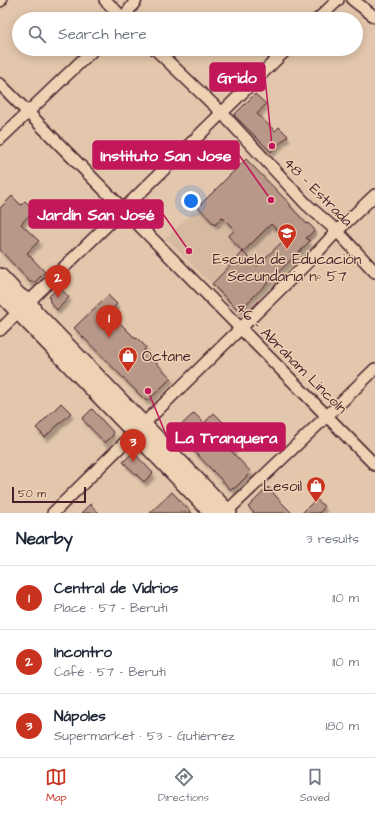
<!DOCTYPE html>
<html lang="en">
<head>
<meta charset="utf-8">
<style>
  body { margin:0; font-family:"Architects Daughter",sans-serif; background:#f2f2f3; color:#1f2937 }
  .scale { position:absolute; left:12px; bottom:10px; width:74px; box-sizing:border-box; padding-left:4px; border:2px solid #4a1f2b; border-top:0; font-size:11px; line-height:14px; white-space:nowrap; color:#4a1f2b; -webkit-text-stroke:3px #edd2b4; paint-order:stroke }
  .you { position:absolute; left:191px; top:201px; width:14px; height:14px; margin:-10px; border:3px solid #fff; border-radius:50%; background:#1a73e8; box-shadow:0 0 0 6px #1a73e833 }
  .badge { display:grid; place-items:center; width:26px; height:26px; border-radius:50%; background:#c8321e; color:#fff; font-size:13px; font-weight:700 }
  .pin { position:absolute; translate:-50% -33px; filter:drop-shadow(0 1px 2px #0008) }
  .pin::after { content:''; position:absolute; top:21px; width:14px; height:12px; background:inherit; clip-path:polygon(0 0,100% 0,50% 100%) }
  .list { margin:0; padding:0; list-style:none }
  h2 { display:flex; justify-content:space-between; align-items:center; height:52px; margin:0; padding:0 16px; font-size:17px }
  h2 small { font-size:13px; font-weight:400; color:#747a83 }
  .list li { display:grid; grid-template-columns:26px 1fr auto; gap:12px; align-items:center; box-sizing:border-box; height:64px; padding:0 16px; border-top:1px solid #e0e1e3 }
  .list b { display:block; font-size:15px; white-space:nowrap }
  .list p { margin:0; font-size:13px; white-space:nowrap; color:#747a83 }
  .list em { font-size:13px; font-style:normal; color:#747a83 }
  .icon { flex:none; width:22px; height:22px; fill:none; stroke:currentColor; stroke-width:2; stroke-linecap:round; stroke-linejoin:round }
  .map { position:relative; flex:none; width:375px; height:513px; overflow:hidden }
  .search { position:absolute; background:#fff; box-shadow:0 2px 10px #0003; left:12px; right:12px; top:12px; height:44px; display:flex; align-items:center; gap:10px; box-sizing:border-box; padding:0 14px; border-radius:22px; color:#747a83; font-size:15px }
  .sheet { height:244px; background:#fff }
  nav { display:flex; justify-content:space-around; align-items:center; box-sizing:border-box; height:56px; border-top:1px solid #e0e1e3; background:#fff; font-size:11px; color:#747a83 }
  nav a { display:grid; justify-items:center; gap:2px }
  nav .on { color:#c8321e }
  .map>svg:first-child { display:block }
  .built { fill:#d6b9a1 }
  .building { fill:#b89888; stroke:#4a1f2b; fill-rule:evenodd; filter:url(#shadow) }
  .lines { fill:none; stroke-linecap:round; stroke-linejoin:round }
  .street-casing { stroke:#4a1f2b; stroke-width:14 }
  .secondary-casing { stroke:#4a1f2b; stroke-width:18 }
  .street { stroke:#edd2b4; stroke-width:11 }
  .secondary { stroke:#edd2b4; stroke-width:15 }
  .labels { text-anchor:middle; dominant-baseline:central; stroke-width:3; stroke-linejoin:round; paint-order:stroke }
  .street-label { font-size:15px; fill:#4a1f2b; stroke:#edd2b4 }
  .poi-label { font-size:15px; fill:#4a1f2b; stroke:#edd2b4 }
  .leader { fill:none; stroke:#c2185b; stroke-width:1.5 }
  .callout-dot { fill:#c2185b; stroke:#edd2b4; stroke-width:1.5 }
  .callout { fill:#c2185b; stroke:#c2185b; stroke-width:1.5 }
  .callout-label { font-size:16px; text-anchor:middle; font-weight:bold; fill:#fff }
</style>
</head>
<body>
<div class="map">
<svg width="375" height="513" viewBox="0 0 375 513">
  <defs>
    <filter id="shadow"><feDropShadow dx="2.5" dy="4.5" stdDeviation="1" flood-color="#0004"/></filter>
  </defs>
  <rect width="100%" height="100%" fill="#e3c7ac"/>
  <filter id="ink" filterUnits="userSpaceOnUse"><feTurbulence type="fractalNoise" baseFrequency=".025" numOctaves="2"/><feDisplacementMap in="SourceGraphic" scale="8" xChannelSelector="R" yChannelSelector="G"/><feConvolveMatrix kernelMatrix="1 2 1 2 8 2 1 2 1" color-interpolation-filters="sRGB"/></filter>
  <g filter="url(#ink)">
    <path class="built" d="M263 176 316 230V236L240 310H237L166 238 198 207 215 224Z"/>
    <path class="building" d="M255 94 266 104 257 114 275 131 279 127 288 136 271 152 234 115Z
      M246 159 291 205 290 206 307 224 308 223 315 230 306 238 310 241 239 311 212 284 243 252 228 236 235 230 222 217 215 225 198 207ZM271 224 286 238 257 266 243 252Z
      M12 196 21 205 25 201 34 210 21 224 39 241 27 253 45 272 35 282H30L0 250V208Z
      M59 287 69 297 57 310 50 302 49 296Z
      M108 295 117 304 109 312 136 339 137 338 146 347 144 350 171 378 149 400H145L74 328Z
      M61 403 71 413 45 437 36 428Z
      M92 409 113 432V435L105 443 82 419Z
      M194 413 204 423 214 413 241 440 231 451 251 472 235 488 230 489 175 431Z
      M133 452 153 473 144 482 123 462Z
      M268 487 280 501 292 513H254L248 507Z
      M172 492 192 513H150Z
      M316 499 325 507 319 513H302Z
      M90 504 99 513H81Z"/>
    <g class="lines">
      <defs>
        <path id="street" d="M105 0 124 19
          M353 0 375 17
          M0 1 1 0
          M123 19 136 0
          M318 19 338 0
          M155 49 221 112 306 204 337 231 375 272
          M0 84 375 465
          M0 139 94 49
          M0 330 287 49
          M53 513 313 257 337 231 375 195
          M225 513 327 416 375 369"/>
        <path id="secondary" d="M0 276 18 295 29 302 35 312 229 513
          M0 293 212 513"/>
      </defs>
      <use href="#street" class="street-casing"/>
      <use href="#secondary" class="secondary-casing"/>
      <use href="#street" class="street"/>
      <use href="#secondary" class="secondary"/>
    </g>
  </g>
  <defs>
    <symbol id="school-pin" viewBox="-11 -11 22 30"><path d="M0 17L-7.5 6A9.5 9.5 0 1 1 7.5 6Z" fill="#c8321e" stroke="#edd2b4"/><path d="M0-5L7-2L0 1L-7-2ZM-4 1L0 2.5L4 1V4Q0 6-4 4Z" fill="#fff"/></symbol>
    <symbol id="shop-pin" viewBox="-11 -11 22 30"><path d="M0 17L-7.5 6A9.5 9.5 0 1 1 7.5 6Z" fill="#c8321e" stroke="#edd2b4"/><path d="M-5-2.5h2.3a2.7 3.5 0 0 1 5.4 0H5L5.5 6h-11ZM-1.5-2.5h3a1.5 2.3 0 0 0-3 0Z" fill="#fff"/></symbol>
  </defs>
  <g fill-rule="evenodd">
    <use href="#school-pin" x="276" y="222" width="22" height="30"/>
    <use href="#shop-pin" x="117" y="345" width="22" height="30"/>
    <use href="#shop-pin" x="305" y="475" width="22" height="30"/>
  </g>
  <g class="labels">
    <g class="street-label">
      <text transform="translate(318 192) rotate(45)">48 - Estrada</text>
      <text transform="translate(291 358) rotate(45)">46 - Abraham Lincoln</text>
    </g>
    <g class="poi-label">
      <text x="287" y="259">Escuela de Educación<tspan x="287" dy="17">Secundaria nº 57</tspan></text>
      <text x="142" y="356" text-anchor="start">Octane</text>
      <text x="302" y="486" text-anchor="end">Lesoil</text>
    </g>
  </g>
  <path class="leader" d="M272 146L265 77M271 200L239 155M189 251L163 214M148 391L167 437"/>
  <g class="callout-dot">
    <circle cx="272" cy="146" r="4"/>
    <circle cx="271" cy="200" r="4"/>
    <circle cx="189" cy="251" r="4"/>
    <circle cx="148" cy="391" r="4"/>
  </g>
  <g class="callout">
    <rect x="210" y="63" width="55" height="28" rx="4"/>
    <rect x="93" y="141" width="146" height="28" rx="4"/>
    <rect x="29" y="200" width="134" height="28" rx="4"/>
    <rect x="167" y="423" width="118" height="28" rx="4"/>
  </g>
  <g class="callout-label">
    <text x="237" y="83">Grido</text>
    <text x="166" y="161">Instituto San Jose</text>
    <text x="96" y="220">Jardín San José</text>
    <text x="226" y="443">La Tranquera</text>
  </g>
</svg>
<div class="scale">50 m</div>
<div class="you"></div>
<div class="pin badge" style="left:109px;top:338px">1</div>
<div class="pin badge" style="left:58px;top:298px">2</div>
<div class="pin badge" style="left:133px;top:462px">3</div>
<div class="search"><svg class="icon" aria-label="search" viewBox="0 0 24 24"><circle cx="10" cy="10" r="6"/><path d="M15 15l6 6"/></svg>Search here</div>
</div>
<section class="sheet">
<h2>Nearby<small>3 results</small></h2>
<ul class="list">
<li><span class="badge">1</span><div><b>Central de Vidrios</b><p>Place · 57 - Beruti</p></div><em>110 m</em></li>
<li><span class="badge">2</span><div><b>Incontro</b><p>Café · 57 - Beruti</p></div><em>110 m</em></li>
<li><span class="badge">3</span><div><b>Nápoles</b><p>Supermarket · 53 - Gutiérrez</p></div><em>180 m</em></li>
</ul>
</section>
<nav>
<a class="on"><svg class="icon" aria-label="map" viewBox="0 0 24 24"><path d="M3 6l6-2 6 2 6-2v14l-6 2-6-2-6 2zM9 4v14M15 6v14"/></svg>Map</a>
<a><svg class="icon" aria-label="directions" viewBox="0 0 24 24"><path d="M12 3l9 9-9 9-9-9zM9 14v-3h6M13 9l2 2-2 2"/></svg>Directions</a>
<a><svg class="icon" aria-label="saved" viewBox="0 0 24 24"><path d="M7 4h10v16l-5-4-5 4z"/></svg>Saved</a>
</nav>
</body>
</html>
